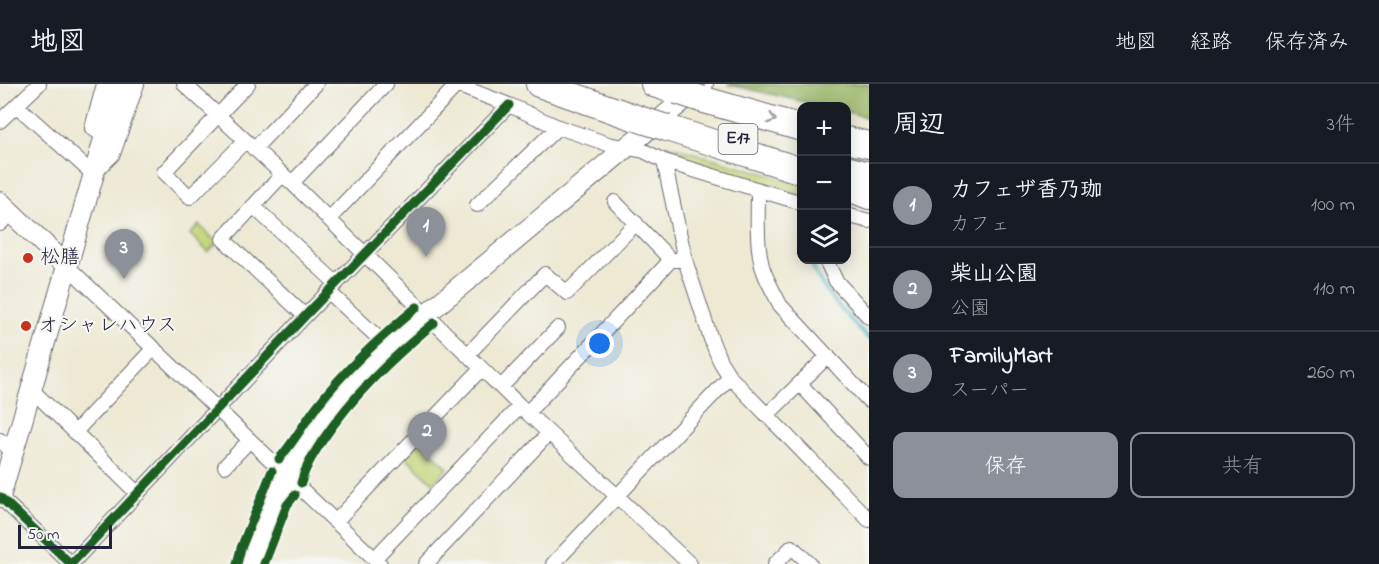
<!DOCTYPE html>
<html lang="ja">
<head>
<meta charset="utf-8">
<style>
  body { margin:0; font-family:"Indie Flower","Klee One",sans-serif; background:#20242c; color:#f1f3f6 }
  .controls { position:absolute; right:18px; top:18px; display:grid; overflow:hidden; border-radius:12px; box-shadow:0 3px 15px #0003 }
  .controls button { width:54px; height:54px; display:grid; place-items:center; padding:0; border:0; border-bottom:2px solid #363941; background:#171b24; color:#f1f3f6; font:30px sans-serif }
  .scale { position:absolute; left:18px; bottom:15px; width:94px; box-sizing:border-box; padding-left:6px; border:3px solid #22223b; border-top:0; font-size:16px; line-height:21px; white-space:nowrap; color:#22223b; -webkit-text-stroke:4px #f6f6f2; paint-order:stroke }
  .you { position:absolute; left:600px; top:260px; width:21px; height:21px; margin:-15px; border:4px solid #fff; border-radius:50%; background:#1a73e8; box-shadow:0 0 0 9px #1a73e833 }
  .badge { display:grid; place-items:center; width:39px; height:39px; border-radius:50%; background:#8c9099; color:#fff; font-size:20px; font-weight:700 }
  .pin { position:absolute; translate:-50% -50px; filter:drop-shadow(0 2px 3px #0008) }
  .pin::after { content:''; position:absolute; top:32px; width:21px; height:18px; background:inherit; clip-path:polygon(0 0,100% 0,50% 100%) }
  .list { margin:0; padding:0; list-style:none }
  h2 { display:flex; justify-content:space-between; align-items:center; height:78px; margin:0; padding:0 24px; font-size:26px }
  h2 small { font-size:20px; font-weight:400; color:#9ea1a6 }
  .list li { display:grid; grid-template-columns:39px 1fr auto; gap:18px; align-items:center; box-sizing:border-box; height:84px; padding:0 24px; border-top:2px solid #363941 }
  .list b { display:block; font-size:22px; white-space:nowrap }
  .list p { margin:0; font-size:20px; white-space:nowrap; color:#9ea1a6 }
  .list em { font-size:20px; font-style:normal; color:#9ea1a6 }
  .actions { display:flex; gap:12px; padding:18px 24px }
  .actions a { flex:1; padding:14px 0; border:2px solid #8c9099; border-radius:12px; text-align:center; font-size:21px; color:#8c9099 }
  .actions .main { background:#8c9099; color:#fff }
  .icon { flex:none; width:33px; height:33px; fill:none; stroke:currentColor; stroke-width:2; stroke-linecap:round; stroke-linejoin:round }
  .map { position:relative; flex:none; width:869px; height:480px; overflow:hidden }
  header { display:flex; align-items:center; gap:36px; box-sizing:border-box; height:84px; padding:0 30px; background:#171b24; border-bottom:2px solid #363941 }
  header strong { font-size:28px }
  nav { display:flex; gap:33px; margin-inline-start:auto; font-size:21px }
  main { display:flex }
  aside { flex:1; background:#171b24 }
  .map>svg:first-child { display:block }
  .green { fill:#c3d578; stroke:#727c5a; stroke-width:1.5 }
  .forest { fill:#9ab668; stroke:#5e6c52; stroke-width:1.5 }
  .lines { fill:none; stroke-linecap:round; stroke-linejoin:round }
  .stream { stroke:#4cb4ca; stroke-width:4 }
  .street-casing { stroke:#696870; stroke-width:16 }
  .secondary-casing { stroke:#696870; stroke-width:22 }
  .highway-casing { stroke:#696870; stroke-width:28 }
  .street { stroke:#fff; stroke-width:14 }
  .secondary { stroke:#fff; stroke-width:20 }
  .highway { stroke:#fff; stroke-width:26 }
  .highway-bridge-casing { stroke:#696870; stroke-width:28; stroke-linecap:butt }
  .highway-bridge { stroke:#fff; stroke-width:26 }
  .cycleway-casing { stroke:#f6f6f2; stroke-width:13 }
  .cycleway { stroke:#1b5e20; stroke-width:9 }
  .oneway { stroke:#9c9ca7 }
  .poi-dot { fill:#c8321e; stroke:#f6f6f2; stroke-width:2 }
  .labels { text-anchor:middle; dominant-baseline:central; stroke-width:4.5; stroke-linejoin:round; paint-order:stroke }
  .shield { fill:#f6f6f2; stroke:#626272; stroke-width:1.5 }
  .shield-label { font-size:18px; font-weight:bold; fill:#22223b }
  .poi-label { font-size:20px; fill:#22223b; stroke:#f6f6f2; text-anchor:start }
</style>
</head>
<body>
<header>
<strong>地図</strong>
<nav><a>地図</a><a>経路</a><a>保存済み</a></nav>
</header>
<main>
<div class="map">
<svg width="869" height="480" viewBox="0 0 869 480">
  <rect width="100%" height="100%" fill="#f6f6f2"/>
  <filter id="ink" filterUnits="userSpaceOnUse"><feTurbulence type="fractalNoise" baseFrequency=".0167" numOctaves="2"/><feDisplacementMap in="SourceGraphic" scale="12" xChannelSelector="R" yChannelSelector="G"/><feConvolveMatrix kernelMatrix="1 2 1 2 8 2 1 2 1" color-interpolation-filters="sRGB"/></filter>
  <filter id="wash" filterUnits="userSpaceOnUse"><feTurbulence type="fractalNoise" baseFrequency=".008" numOctaves="4" result="noise"/><feDisplacementMap in="SourceGraphic" scale="24" xChannelSelector="R" yChannelSelector="G"/><feGaussianBlur stdDeviation="1.35" result="paint"/><feColorMatrix in="noise" values="0 0 0 0 0 0 0 0 0 0 0 0 0 0 0 0 0 1.4 0 .05"/><feComposite in="paint" operator="in"/></filter>
  <g filter="url(#wash)">
    <rect width="100%" height="100%" fill="#ede9d3"/>
    <path class="green" d="M666 61 801 100V111L671 70Z
      M199 141 217 159 208 168 190 150Z
      M420 357 448 384 433 399 405 372Z"/>
    <path class="forest" d="M727 0H869V34L847 28 846 22H822Z"/>
    <g class="lines">
      <path class="stream" d="M811 176C817 203 850 235 869 255"/>
    </g>
  </g>
  <g filter="url(#ink)">
    <g class="lines">
      <defs>
        <path id="street" d="M104 0 92 44 105 53
          M184 0 292 99 520 322 690 480
          M454 0 509 21 558 43 608 60 644 67 664 77 802 119
          M17 22 93 90 113 70 137 0
          M0 37 39 0
          M245 57 190 113 164 88 248 0
          M254 65 316 0
          M664 77 685 176 711 255 720 277 730 293 869 436
          M282 91 223 155 305 232
          M292 99 386 0
          M758 106C758 131 756 158 762 182 766 196 774 208 780 221L869 317
          M615 118 671 176
          M477 121 558 43
          M253 122 336 199
          M846 131 869 137
          M329 135 457 1
          M0 140 11 128
          M826 176 836 197 869 233
          M67 182 380 480
          M329 208 388 263
          M467 271 545 190 567 209 636 139
          M800 300 869 374
          M501 303 558 244
          M32 306 138 410
          M527 329 671 176H685
          M767 331 828 272
          M75 348 154 264
          M0 356 14 369
          M225 382 250 356
          M0 413 71 480 305 232 509 21
          M335 438 481 285
          M374 475 520 322
          M426 480 549 349
          M553 480 730 293
          M775 480 792 463 810 480"/>
        <path id="secondary" d="M0 118 67 182
          M0 413 120 0
          M252 480C270 428 291 378 324 333 367 274 427 230 482 184 556 122 629 61 703 0"/>
        <path id="highway" d="M539 0 636 34
          M654 0 677 7
          M701 15 802 44
          M667 44 802 87
          M846 56 869 61
          M846 85 869 91
          M846 103 869 112"/>
      </defs>
      <use href="#street" class="street-casing"/>
      <use href="#secondary" class="secondary-casing"/>
      <use href="#highway" class="highway-casing"/>
      <use href="#street" class="street"/>
      <use href="#secondary" class="secondary"/>
      <use href="#highway" class="highway"/>
      <defs>
        <path id="highway-bridge" d="M677 7 701 15
          M636 34 667 44"/>
      </defs>
      <use href="#highway-bridge" class="highway-bridge-casing"/>
      <use href="#highway-bridge" class="highway-bridge"/>
      <defs>
        <path id="cycleway" d="M279 375C293 359 304 339 317 322 346 284 381 253 417 223
          M301 399C305 383 313 371 322 357 353 311 392 274 434 239
          M0 413 71 480 305 232 509 21
          M237 480 241 464 272 387
          M264 480 287 421 295 411"/>
      </defs>
      <use href="#cycleway" class="cycleway-casing"/>
      <use href="#cycleway" class="cycleway"/>
    </g>
    <defs><path id="oneway-chevron" d="M-2-3.5L2.5 0L-2 3.5" fill="none" stroke-width="1.6" stroke-linecap="round" stroke-linejoin="round" transform="scale(1.5)"/></defs>
    <use class="oneway" href="#oneway-chevron" transform="translate(772 35) rotate(16)"/>
  </g>
  <g class="poi-dot">
    <circle cx="28" cy="174" r="6"/>
    <circle cx="26" cy="242" r="6"/>
  </g>
  <g class="labels">
    <rect class="shield" x="718.5" y="40" width="39" height="30" rx="4.5"/>
    <g class="shield-label">
      <text x="738" y="55">E17</text>
    </g>
    <g class="poi-label">
      <text x="40" y="174">松膳</text>
      <text x="38" y="242">オシャレハウス</text>
    </g>
  </g>
</svg>
<div class="controls">
<button>+</button>
<button>−</button>
<button><svg class="icon" aria-label="layers" viewBox="0 0 24 24"><path d="M12 4l9 5-9 5-9-5zM3 14l9 5 9-5"/></svg></button>
</div>
<div class="scale">50 m</div>
<div class="you"></div>
<div class="pin badge" style="left:426px;top:173px">1</div>
<div class="pin badge" style="left:427px;top:378px">2</div>
<div class="pin badge" style="left:124px;top:195px">3</div>
</div>
<aside>
<h2>周辺<small>3件</small></h2>
<ul class="list">
<li><span class="badge">1</span><div><b>カフェザ香乃珈</b><p>カフェ</p></div><em>100 m</em></li>
<li><span class="badge">2</span><div><b>柴山公園</b><p>公園</p></div><em>110 m</em></li>
<li><span class="badge">3</span><div><b>FamilyMart</b><p>スーパー</p></div><em>260 m</em></li>
</ul>
<div class="actions"><a class="main">保存</a><a>共有</a></div>
</aside>
</main>
</body>
</html>
